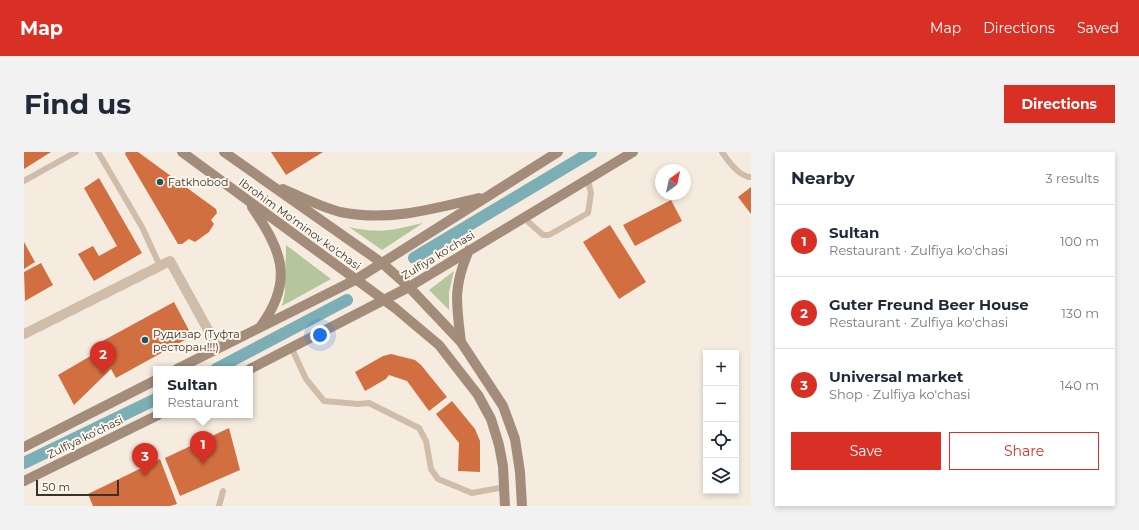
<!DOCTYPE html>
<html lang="en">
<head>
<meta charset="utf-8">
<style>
  body { margin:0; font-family:Montserrat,sans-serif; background:#f2f2f3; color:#1f2937 }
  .controls { position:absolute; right:12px; bottom:12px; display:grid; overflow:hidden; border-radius:0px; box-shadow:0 2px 6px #0003 }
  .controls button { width:36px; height:36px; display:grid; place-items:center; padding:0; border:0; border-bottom:1px solid #e0e1e3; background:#fff; color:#1f2937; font:20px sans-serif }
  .compass { position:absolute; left:631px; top:12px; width:36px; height:36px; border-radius:50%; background:#fff; box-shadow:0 2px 6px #0003; rotate:33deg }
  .scale { position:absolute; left:12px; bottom:10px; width:83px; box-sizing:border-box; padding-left:4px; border:2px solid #3c312a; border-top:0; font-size:11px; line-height:14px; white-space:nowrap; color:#3c312a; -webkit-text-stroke:3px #fcf6ec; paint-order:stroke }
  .you { position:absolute; left:296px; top:183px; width:14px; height:14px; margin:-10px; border:3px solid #fff; border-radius:50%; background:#1a73e8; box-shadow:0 0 0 6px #1a73e833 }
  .badge { display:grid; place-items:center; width:26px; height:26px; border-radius:50%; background:#d93025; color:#fff; font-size:13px; font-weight:700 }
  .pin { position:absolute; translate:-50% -33px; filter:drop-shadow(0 1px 2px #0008) }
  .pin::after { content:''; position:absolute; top:21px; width:14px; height:12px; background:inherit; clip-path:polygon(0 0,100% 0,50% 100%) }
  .popup { position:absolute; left:129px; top:214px; width:100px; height:52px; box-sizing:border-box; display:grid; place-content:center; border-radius:0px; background:#fff; filter:drop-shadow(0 1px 3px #0005); font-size:13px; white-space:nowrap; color:#747a83 }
  .popup b { font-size:15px; color:#1f2937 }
  .popup::after { content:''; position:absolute; left:50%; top:100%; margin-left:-8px; border:8px solid transparent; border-top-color:#fff }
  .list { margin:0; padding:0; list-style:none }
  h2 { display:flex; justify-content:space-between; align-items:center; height:52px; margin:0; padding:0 16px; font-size:17px }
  h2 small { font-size:13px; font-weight:400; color:#747a83 }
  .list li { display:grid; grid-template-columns:26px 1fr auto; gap:12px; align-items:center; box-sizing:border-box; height:72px; padding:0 16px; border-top:1px solid #e0e1e3 }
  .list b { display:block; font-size:15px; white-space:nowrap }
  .list p { margin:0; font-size:13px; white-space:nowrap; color:#747a83 }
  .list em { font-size:13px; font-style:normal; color:#747a83 }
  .actions { display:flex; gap:8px; padding:12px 16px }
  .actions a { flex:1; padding:9px 0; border:1px solid #d93025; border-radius:0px; text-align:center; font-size:14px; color:#d93025 }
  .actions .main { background:#d93025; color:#fff }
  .icon { flex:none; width:22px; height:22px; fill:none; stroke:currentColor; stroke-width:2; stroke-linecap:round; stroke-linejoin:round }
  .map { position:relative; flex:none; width:727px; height:354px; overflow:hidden; border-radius:0px }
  header { display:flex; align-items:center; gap:24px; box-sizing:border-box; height:56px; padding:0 20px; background:#d93025; color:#fff }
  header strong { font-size:19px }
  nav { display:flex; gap:22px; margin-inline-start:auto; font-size:14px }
  .intro { display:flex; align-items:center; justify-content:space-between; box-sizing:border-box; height:96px; padding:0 24px }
  h1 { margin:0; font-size:28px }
  .button { padding:10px 18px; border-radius:0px; background:#d93025; color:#fff; font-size:14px; font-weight:700 }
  main { display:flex; gap:24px; padding:0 24px }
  aside { flex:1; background:#fff; border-radius:0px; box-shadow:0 2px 6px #0003 }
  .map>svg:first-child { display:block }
  .green { fill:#b5c69d }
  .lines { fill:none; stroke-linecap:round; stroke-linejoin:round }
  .canal { stroke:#7baeb5; stroke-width:12 }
  .building { fill:#d16f41 }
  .service { stroke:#cfbda9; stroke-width:6 }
  .minor { stroke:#cfbda9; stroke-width:10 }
  .secondary { stroke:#a38c7a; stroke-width:10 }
  .poi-dot { fill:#1a5762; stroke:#fcf6ec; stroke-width:1.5 }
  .labels { text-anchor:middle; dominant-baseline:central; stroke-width:4; stroke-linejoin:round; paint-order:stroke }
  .poi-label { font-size:11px; fill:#3c312a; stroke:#fcf6ec; text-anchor:start }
  .street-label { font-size:11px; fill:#3c312a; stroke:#fcf6ec }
</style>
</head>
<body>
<header>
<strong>Map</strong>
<nav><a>Map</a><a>Directions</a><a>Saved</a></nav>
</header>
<div class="intro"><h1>Find us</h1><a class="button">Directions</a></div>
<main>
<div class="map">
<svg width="727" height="354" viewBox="0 0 727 354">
  <rect width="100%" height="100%" fill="#f5ecdf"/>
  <path class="green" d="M399 71 358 98 325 75C356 82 369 78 399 71Z
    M262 93 307 127 258 154 261 140Z
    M430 119 425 140V158L405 138Z"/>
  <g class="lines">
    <path class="canal" d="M390 106 567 0
      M192 217 323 148
      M0 311 132 247"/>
  </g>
  <path class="building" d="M0 0H27L0 17Z
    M102 0H114L192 57 193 61 187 68 190 72 185 80 171 90 165 87 158 92H154L101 2Z
    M247 0H299L262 23Z
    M75 26 118 101 70 129 54 102 69 94 75 104 93 94 60 36Z
    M727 35V62L714 45Z
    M647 48 658 69 611 94 599 73Z
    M586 73 622 130 595 147 559 90Z
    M0 90 11 110 0 117Z
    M17 111 29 133 1 149 0 120Z
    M150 150 168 184 92 226 87 217 50 253 34 223 75 199 73 192Z
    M367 202 391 208 397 213 423 245 405 259 383 229 365 223 362 227 341 239 331 220 359 204Z
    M428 249 451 277 456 289V320L434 319 435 291 412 262Z
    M205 276 216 318 156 344 141 306Z
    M136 307 153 352 146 354H69L64 342Z"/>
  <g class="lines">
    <path class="service" d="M74 0 118 75 136 114
      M698 0C704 9 716 25 727 25
      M0 29 52 0
      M500 66 519 83H525L564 61 567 41 564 28
      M268 197 282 227 300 249 334 252 345 251 395 276 402 289 407 317 414 327 448 341 481 335
      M195 354 199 339"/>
    <path class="minor" d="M0 182 146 109 194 196"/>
    <path class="secondary" d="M158 0 371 156 415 193 454 243 467 267 475 293 479 314 481 354
      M200 0 358 111 385 135 437 190 479 254 491 287 496 320 498 354
      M259 37C277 45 297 55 316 60 364 70 409 57 455 46
      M228 55C257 98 271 127 237 174
      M437 190C432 150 429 135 445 98
      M153 217 331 128 534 0
      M226 217 385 135 609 0
      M0 295 132 228
      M0 329 134 263"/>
  </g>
  <g class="poi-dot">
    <circle cx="136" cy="30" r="4"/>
    <circle cx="121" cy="188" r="4"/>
  </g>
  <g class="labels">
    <g class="poi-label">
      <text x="144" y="30">Fatkhobod</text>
      <text x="129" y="182">Рудизар (Туфта<tspan x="129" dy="13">ресторан!!!)</tspan></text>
    </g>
    <g class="street-label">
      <text transform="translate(276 72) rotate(36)">Ibrohim Mo'minov ko'chasi</text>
      <text transform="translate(414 103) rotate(-31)">Zulfiya ko'chasi</text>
      <text transform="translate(61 285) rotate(-26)">Zulfiya ko'chasi</text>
    </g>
  </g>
</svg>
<div class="controls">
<button>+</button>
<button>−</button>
<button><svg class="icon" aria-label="locate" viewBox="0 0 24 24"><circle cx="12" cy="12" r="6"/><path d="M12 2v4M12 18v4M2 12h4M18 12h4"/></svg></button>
<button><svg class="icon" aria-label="layers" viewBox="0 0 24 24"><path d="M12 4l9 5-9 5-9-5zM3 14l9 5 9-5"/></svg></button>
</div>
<svg class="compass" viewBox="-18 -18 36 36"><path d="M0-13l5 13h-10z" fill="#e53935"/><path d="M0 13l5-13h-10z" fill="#747a83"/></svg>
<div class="scale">50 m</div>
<div class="you"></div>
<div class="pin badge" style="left:179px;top:312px">1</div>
<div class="popup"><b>Sultan</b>Restaurant</div>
<div class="pin badge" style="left:79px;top:222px">2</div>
<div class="pin badge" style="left:121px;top:324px">3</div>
</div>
<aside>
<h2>Nearby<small>3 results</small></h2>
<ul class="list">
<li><span class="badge">1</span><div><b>Sultan</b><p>Restaurant · Zulfiya ko'chasi</p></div><em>100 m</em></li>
<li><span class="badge">2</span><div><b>Guter Freund Beer House</b><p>Restaurant · Zulfiya ko'chasi</p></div><em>130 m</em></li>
<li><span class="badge">3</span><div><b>Universal market</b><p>Shop · Zulfiya ko'chasi</p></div><em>140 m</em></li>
</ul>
<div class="actions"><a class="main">Save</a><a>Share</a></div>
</aside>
</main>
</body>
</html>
